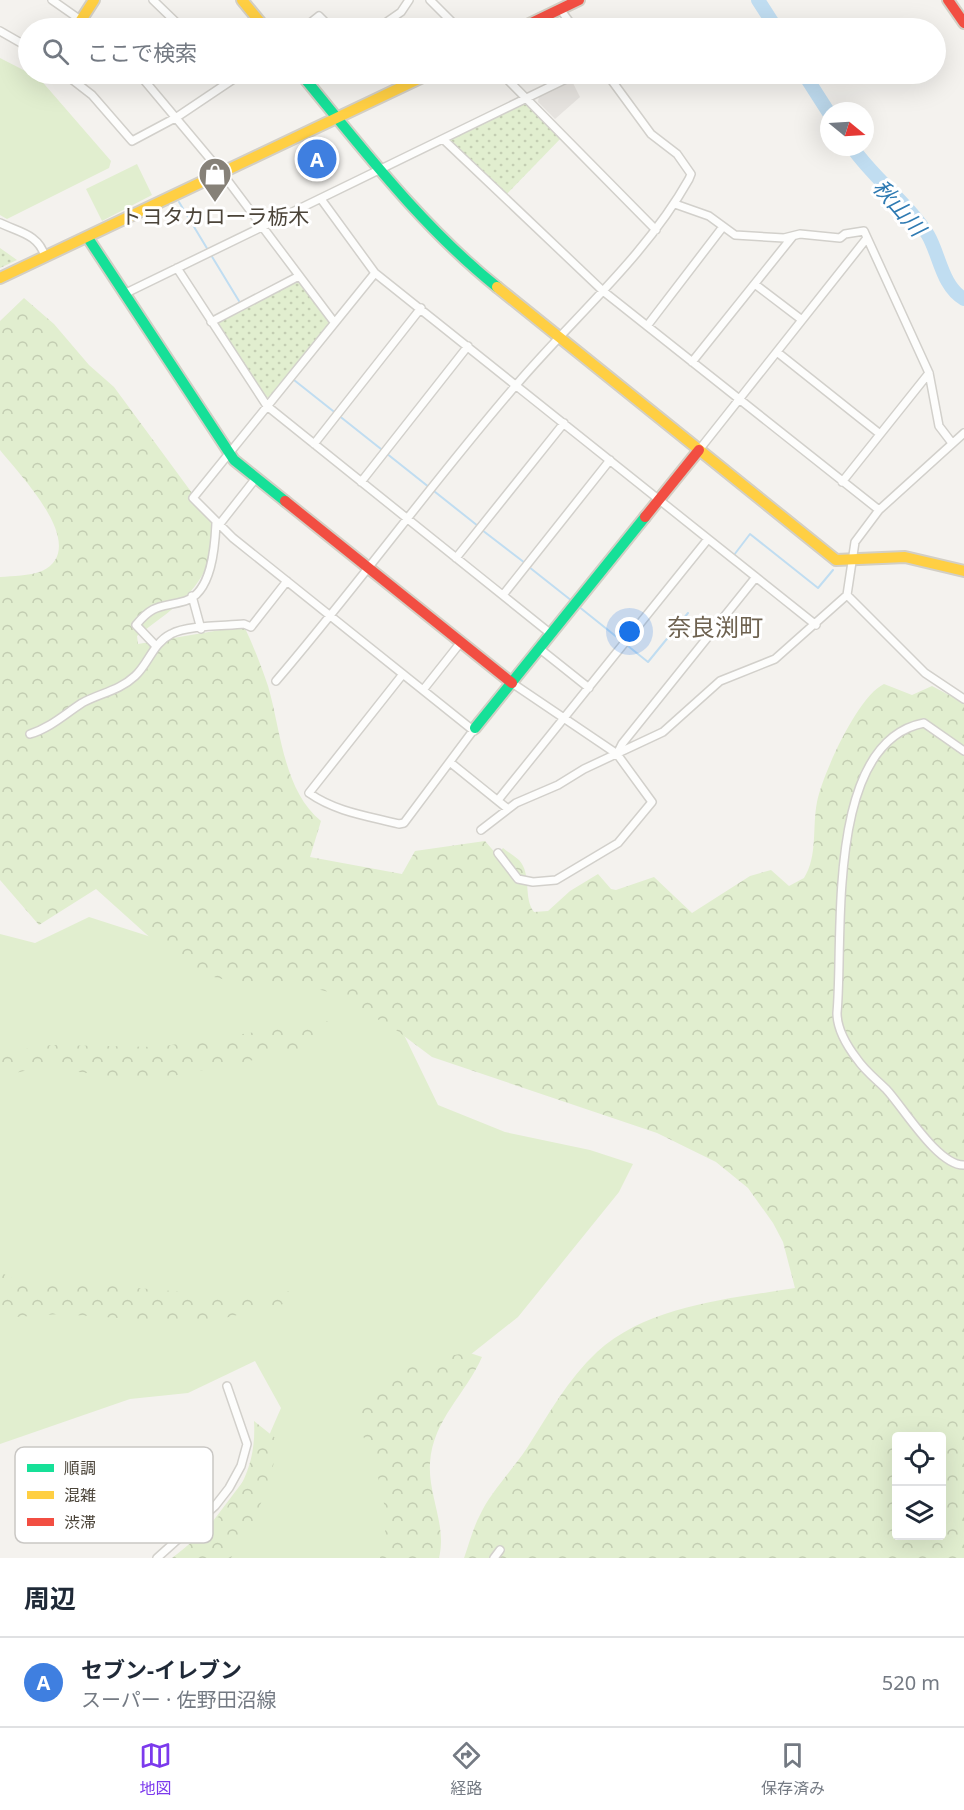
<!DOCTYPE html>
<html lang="ja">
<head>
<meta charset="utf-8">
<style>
  body { margin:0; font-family:"Noto Sans","Noto Sans JP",sans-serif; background:#f6f6f7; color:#1f2937 }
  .controls { position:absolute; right:18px; bottom:18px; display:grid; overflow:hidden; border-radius:6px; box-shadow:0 6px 24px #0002 }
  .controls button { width:54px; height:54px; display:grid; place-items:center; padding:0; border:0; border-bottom:2px solid #e0e1e3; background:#fff; color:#1f2937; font:30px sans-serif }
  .compass { position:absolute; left:820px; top:102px; width:54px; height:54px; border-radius:50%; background:#fff; box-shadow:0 6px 24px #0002; rotate:108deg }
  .you { position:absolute; left:630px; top:632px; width:21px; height:21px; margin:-15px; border:4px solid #fff; border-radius:50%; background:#1a73e8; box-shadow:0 0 0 9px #1a73e833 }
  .badge { display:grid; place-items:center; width:39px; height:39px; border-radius:50%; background:#7c3aed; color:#fff; font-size:20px; font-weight:700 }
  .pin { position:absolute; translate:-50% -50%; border:3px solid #fff; box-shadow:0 2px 6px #0006 }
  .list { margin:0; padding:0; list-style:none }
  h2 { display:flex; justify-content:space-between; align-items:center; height:78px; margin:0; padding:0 24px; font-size:26px }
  h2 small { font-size:20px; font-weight:400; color:#747a83 }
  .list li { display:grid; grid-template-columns:39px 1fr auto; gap:18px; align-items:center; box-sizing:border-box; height:90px; padding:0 24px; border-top:2px solid #e0e1e3 }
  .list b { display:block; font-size:22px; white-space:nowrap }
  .list p { margin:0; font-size:20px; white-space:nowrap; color:#747a83 }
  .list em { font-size:20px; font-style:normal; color:#747a83 }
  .icon { flex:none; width:33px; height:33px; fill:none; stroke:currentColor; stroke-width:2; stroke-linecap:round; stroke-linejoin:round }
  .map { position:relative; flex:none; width:964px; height:1558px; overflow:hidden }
  .search { position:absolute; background:#fff; box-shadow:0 6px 24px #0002; left:18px; right:18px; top:18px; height:66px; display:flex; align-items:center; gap:15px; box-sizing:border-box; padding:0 21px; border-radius:33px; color:#747a83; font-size:22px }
  .sheet { height:168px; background:#fff }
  nav { display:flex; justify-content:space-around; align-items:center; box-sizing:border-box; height:84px; border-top:2px solid #e0e1e3; background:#fff; font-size:16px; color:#747a83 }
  nav a { display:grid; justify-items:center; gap:3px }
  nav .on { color:#7c3aed }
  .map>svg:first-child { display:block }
  .grass { fill:#e1eecf }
  .forest { fill:url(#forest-crowns); fill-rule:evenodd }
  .park { fill:url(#park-dots) }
  .parking { fill:#e6e3df }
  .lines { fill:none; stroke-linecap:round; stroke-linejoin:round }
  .stream { stroke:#c0ddf1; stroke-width:2 }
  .river { stroke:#c0ddf1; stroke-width:14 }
  .street-casing { stroke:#d2d0cb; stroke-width:10 }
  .fast-casing { stroke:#d3cfc5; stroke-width:14 }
  .slow-casing { stroke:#d3cfc5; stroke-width:14 }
  .jam-casing { stroke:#d3cfc5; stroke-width:14 }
  .street { stroke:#fdfdfc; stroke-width:7 }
  .fast { stroke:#16e098; stroke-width:10 }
  .slow { stroke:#ffcf43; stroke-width:10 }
  .jam { stroke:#f24e42; stroke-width:10 }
  .labels { text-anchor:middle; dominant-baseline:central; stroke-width:6; stroke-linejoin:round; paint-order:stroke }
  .poi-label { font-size:21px; fill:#4b4439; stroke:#fff }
  .water-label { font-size:22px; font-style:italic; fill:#2e7ab2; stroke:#fff }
  .quarter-label { font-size:24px; fill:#6e6250; stroke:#fff }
  .key { fill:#fff; stroke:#c9c7c4; stroke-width:1.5 }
  .key-label { font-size:16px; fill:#4b4439 }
</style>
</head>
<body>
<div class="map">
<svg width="964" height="1558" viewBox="0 0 964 1558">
  <defs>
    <pattern id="forest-crowns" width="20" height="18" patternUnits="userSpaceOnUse" patternTransform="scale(1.5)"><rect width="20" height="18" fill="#e1eecf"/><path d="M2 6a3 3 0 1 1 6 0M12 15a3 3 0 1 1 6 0" fill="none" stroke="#c3cdb2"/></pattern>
    <pattern id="park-dots" width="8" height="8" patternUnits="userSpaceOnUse" patternTransform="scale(1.5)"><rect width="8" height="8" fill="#e1eecf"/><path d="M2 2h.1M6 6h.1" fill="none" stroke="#c3cdb2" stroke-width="1.8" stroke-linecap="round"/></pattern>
  </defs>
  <rect width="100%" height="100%" fill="#f4f2ee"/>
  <path class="grass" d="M0 58 39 78 111 161 109 168 7 219 0 215Z
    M137 164 152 195 102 221 86 189Z
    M89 917 232 963 372 969 438 1105 505 1132 590 1150 633 1164 619 1192 518 1317 407 1405 382 1558H185L257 1463 281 1408 255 1361 188 1393 130 1399 0 1444V934L35 943Z"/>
  <path class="forest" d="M24 298 54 324 89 365 114 387 220 531C203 590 184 601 137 636L138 644 244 626C253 645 261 665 268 686 281 730 283 790 321 821L310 857 402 874 415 851 485 841 497 855 503 848C508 852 514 856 519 860 532 874 523 898 534 912L548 911 570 891 598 874 611 889 616 890 654 877 692 913 750 876 771 870 789 886 804 878C818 856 812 827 817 802 823 773 858 696 884 684L912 695 932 686 964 703V1558H464C469 1544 473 1528 480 1515 489 1494 514 1468 527 1448 548 1415 568 1379 597 1352 649 1305 729 1299 795 1288L783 1242 773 1223 748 1188 716 1162 657 1133 432 1057 396 1030 333 993 305 986 234 982 206 975 185 966 165 951 96 889 39 925 0 880V577C13 576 29 576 42 571 92 547 17 472 0 450V321ZM896 1436H942V1536H896Z
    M327 1021 334 1025 330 1033 319 1042 294 1052 173 1076 116 1077 42 1067 15 1073 0 1080V1053L51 1045 158 1047Z
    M0 1272 23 1284 42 1286H114L218 1295 294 1291 292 1302 212 1321 177 1322 60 1314 0 1318Z
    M470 1353 482 1357C466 1394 433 1419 430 1463 428 1496 447 1525 439 1558H380C391 1523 384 1493 372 1459 367 1447 361 1433 360 1420 360 1410 366 1403 372 1396 398 1365 432 1357 470 1353Z
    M254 1421 279 1441C269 1487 258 1519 231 1558H172C219 1521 258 1485 254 1421Z"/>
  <path class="park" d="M527 98 564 135 503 198 443 139Z
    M0 248 17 260 0 268Z
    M296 282 302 284 329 318V325L270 398 263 396 217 326 218 320Z"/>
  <path class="parking" d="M572 81 580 97 555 119 538 102 539 96Z"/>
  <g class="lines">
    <path class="stream" d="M179 202 208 250
      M211 255 239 301
      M294 380 478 526
      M482 530 525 563
      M734 555 750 534 818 588 833 570
      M529 567 572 601
      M578 606 648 662 688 613"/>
    <path class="river" d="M758 0 776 28
      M804 74 829 113
      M852 147C874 179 907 202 928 235 940 256 942 286 964 299"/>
    <defs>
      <path id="street" d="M52 0 92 28
        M153 0 182 28
        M430 0 458 28
        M560 9 574 28
        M304 28 319 16 331 28
        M378 28 401 12 409 0
        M0 31 28 47
        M65 74 92 95 132 141 177 117 241 74
        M139 74 222 173 334 322
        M218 74 226 83
        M502 74 656 230
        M443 139 603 291 879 510
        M321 199 375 273 816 625
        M675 204 709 216 735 235 784 238 800 234 840 238 845 234 864 231 929 373 939 426 952 443
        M0 223C18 232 39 234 45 257
        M177 268 267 406 551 634
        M375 273 193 498 233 538 474 731
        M756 285 802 320
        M124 294 570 77
        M211 322 299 276
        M647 326 722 228
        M777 352 880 434
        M692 362 793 236
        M314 444 421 308
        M699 450 867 238
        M361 482 468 346
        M842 482 929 373
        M219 525 256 478
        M456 558 564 423
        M503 595 610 460
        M847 595 925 673 964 699
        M192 596 201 629
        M156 646 136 625C154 603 161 608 185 601 212 593 215 546 216 523
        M540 649 589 688
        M403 674 309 793C336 812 368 816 399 824L404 823 475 728
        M276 681C359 584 434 480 517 384 575 316 645 257 689 179L691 174 677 154 651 134 607 74
        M423 690 461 642
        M30 734C50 728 65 714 82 703 100 693 119 691 135 676 149 663 153 643 171 634 187 625 225 626 244 624L251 627 287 581
        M964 751 924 723C824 742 844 939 837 1013 837 1030 847 1046 857 1059 865 1071 876 1079 886 1089 903 1107 938 1166 964 1165
        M617 754 622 744 756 577
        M451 763 508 809
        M498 800 708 539
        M481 830 516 803 558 785 584 769 663 732 720 681 775 659 847 595 855 542 879 510 964 433
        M498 853 518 879 533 882 556 880 618 843 652 802 617 754 512 683
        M157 1558 215 1506 229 1488 241 1466 247 1444 227 1386
        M494 1558 500 1550"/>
      <path id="fast" d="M301 74C363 149 421 226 497 287
        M88 238 234 460 285 501
        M475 728 645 517"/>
      <path id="slow" d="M242 0 265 28
        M76 28 94 0
        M0 278 429 74
        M497 287 836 560 905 557 964 571"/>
      <path id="jam" d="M948 0 964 23
        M521 28 579 0
        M285 501 512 683
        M645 517 699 450"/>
    </defs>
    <use href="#street" class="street-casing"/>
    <use href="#fast" class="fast-casing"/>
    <use href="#slow" class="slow-casing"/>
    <use href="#jam" class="jam-casing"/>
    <use href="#street" class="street"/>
    <use href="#fast" class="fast"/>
    <use href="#slow" class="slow"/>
    <use href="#jam" class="jam"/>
  </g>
  <defs>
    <symbol id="shop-pin" viewBox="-11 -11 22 30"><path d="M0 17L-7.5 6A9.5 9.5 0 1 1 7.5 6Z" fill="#868178" stroke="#fff"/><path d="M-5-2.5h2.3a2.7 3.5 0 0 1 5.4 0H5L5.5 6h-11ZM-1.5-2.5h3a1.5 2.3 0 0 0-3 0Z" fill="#fff"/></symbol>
  </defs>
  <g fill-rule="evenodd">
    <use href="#shop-pin" x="196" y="155" width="38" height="52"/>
  </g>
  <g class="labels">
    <g class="poi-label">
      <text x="215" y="216">トヨタカローラ栃木</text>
    </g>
    <g class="water-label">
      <text transform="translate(900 207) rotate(49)">秋山川</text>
    </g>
    <g class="quarter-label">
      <text x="715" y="626">奈良渕町</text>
    </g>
  </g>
  <rect x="15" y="1447" width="198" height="96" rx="9" class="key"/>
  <rect x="27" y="1464" width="27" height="8" fill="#16e098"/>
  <rect x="27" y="1491" width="27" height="8" fill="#ffcf43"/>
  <rect x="27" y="1518" width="27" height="8" fill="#f24e42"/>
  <g class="key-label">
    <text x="64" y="1474">順調</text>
    <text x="64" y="1501">混雑</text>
    <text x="64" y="1528">渋滞</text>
  </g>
</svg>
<div class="controls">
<button><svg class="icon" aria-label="locate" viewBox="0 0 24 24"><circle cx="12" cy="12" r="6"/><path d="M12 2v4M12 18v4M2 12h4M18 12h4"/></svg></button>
<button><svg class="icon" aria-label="layers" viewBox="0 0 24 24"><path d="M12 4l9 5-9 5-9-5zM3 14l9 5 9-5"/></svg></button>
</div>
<svg class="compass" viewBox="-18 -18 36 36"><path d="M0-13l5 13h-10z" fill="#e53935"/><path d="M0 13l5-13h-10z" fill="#747a83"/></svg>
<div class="you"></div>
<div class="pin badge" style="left:317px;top:159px;background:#3f7fe0">A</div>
<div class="search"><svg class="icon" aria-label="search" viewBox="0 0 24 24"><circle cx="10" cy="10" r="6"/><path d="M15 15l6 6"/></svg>ここで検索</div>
</div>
<section class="sheet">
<h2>周辺<small></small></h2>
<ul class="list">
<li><span class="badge" style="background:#3f7fe0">A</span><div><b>セブン-イレブン</b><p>スーパー · 佐野田沼線</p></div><em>520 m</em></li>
</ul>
</section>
<nav>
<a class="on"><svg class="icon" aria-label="map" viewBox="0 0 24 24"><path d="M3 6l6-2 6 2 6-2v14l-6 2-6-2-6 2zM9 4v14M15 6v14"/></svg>地図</a>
<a><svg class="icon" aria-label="directions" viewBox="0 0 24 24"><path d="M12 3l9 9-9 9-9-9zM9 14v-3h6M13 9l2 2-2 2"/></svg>経路</a>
<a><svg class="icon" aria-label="saved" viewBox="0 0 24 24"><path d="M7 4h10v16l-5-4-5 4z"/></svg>保存済み</a>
</nav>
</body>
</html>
